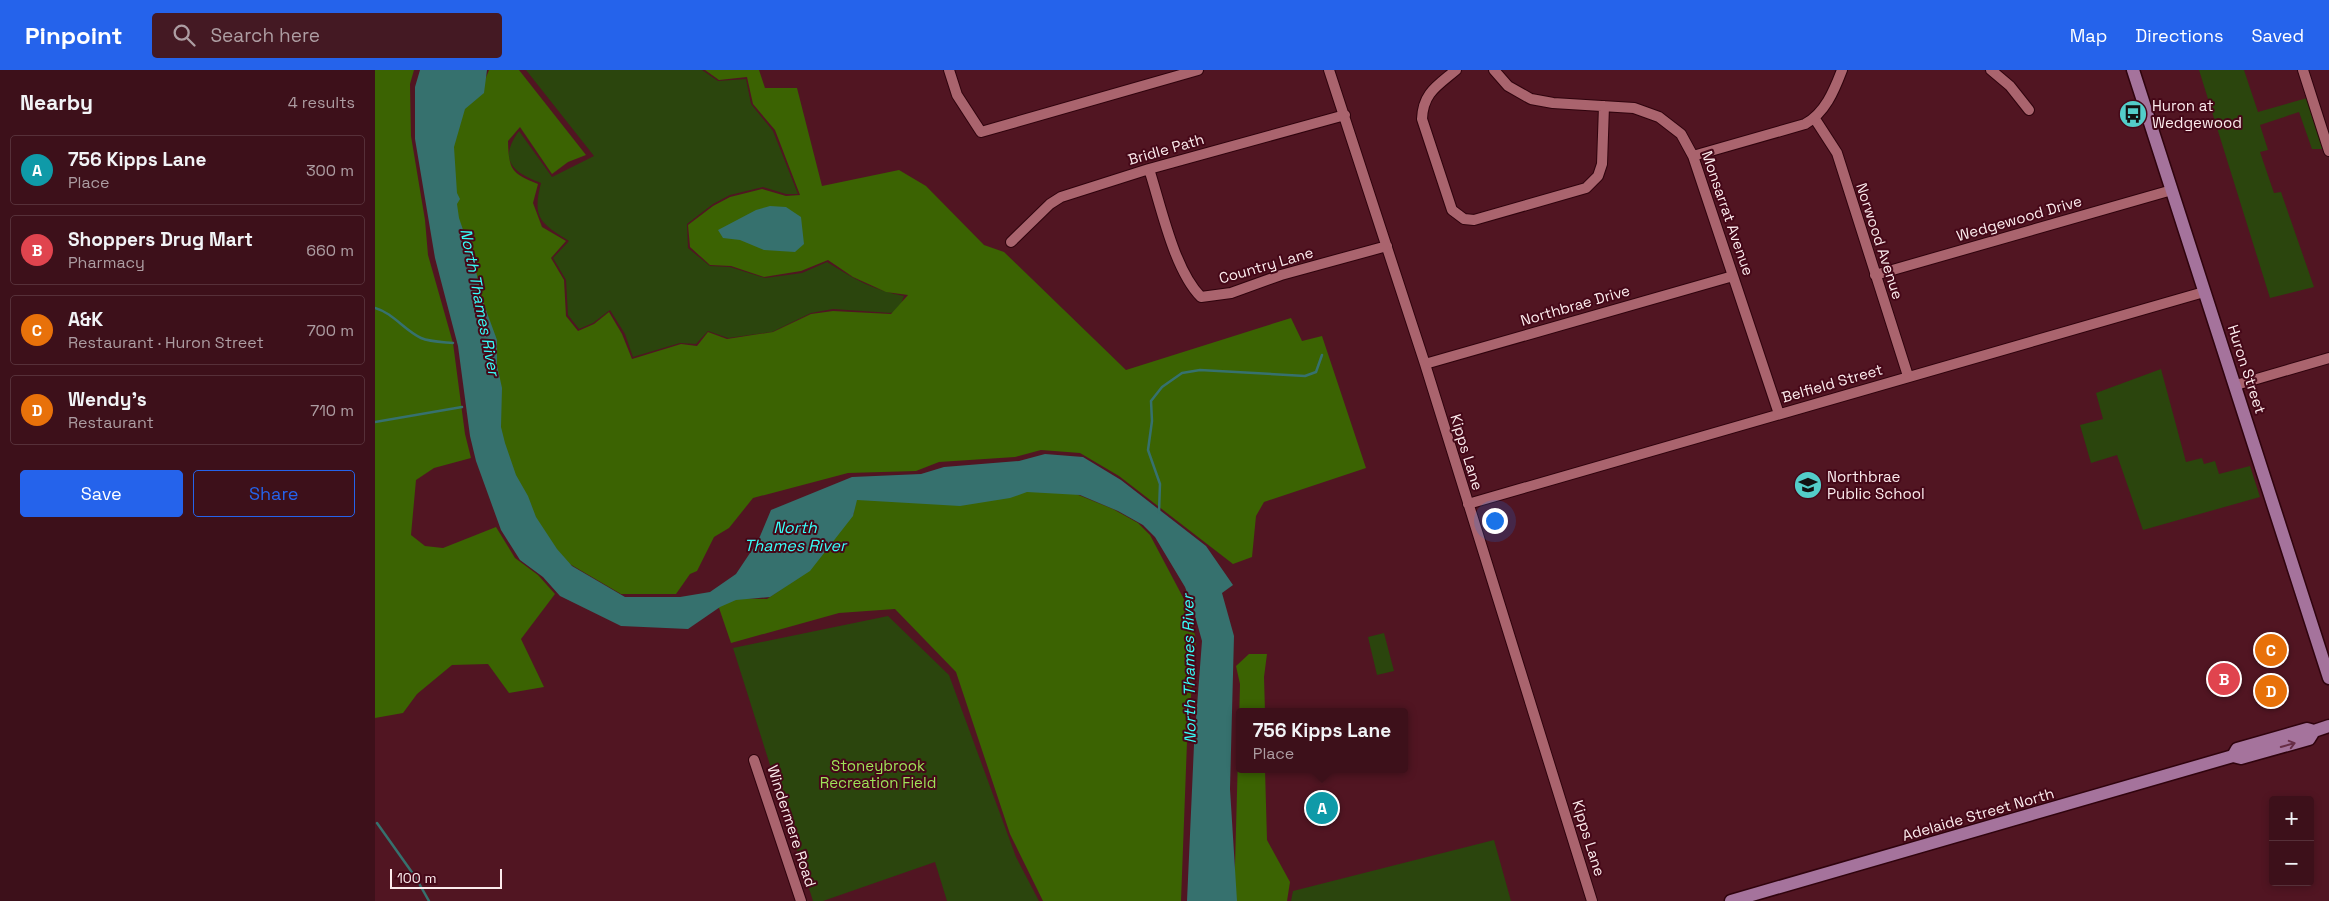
<!DOCTYPE html>
<html lang="en">
<head>
<meta charset="utf-8">
<style>
  body { margin:0; font-family:"Space Grotesk",sans-serif; background:#441923; color:#f1f3f6 }
  .controls { position:absolute; right:15px; bottom:15px; display:grid; overflow:hidden; border-radius:5px; box-shadow:0 2px 8px #0003 }
  .controls button { width:45px; height:45px; display:grid; place-items:center; padding:0; border:0; border-bottom:1px solid #563039; background:#3d101a; color:#f1f3f6; font:25px sans-serif }
  .scale { position:absolute; left:15px; bottom:12px; width:112px; box-sizing:border-box; padding-left:5px; border:2px solid #fcebed; border-top:0; font-size:14px; line-height:18px; white-space:nowrap; color:#fcebed; -webkit-text-stroke:4px #450818; paint-order:stroke }
  .you { position:absolute; left:1119px; top:450px; width:18px; height:18px; margin:-12px; border:4px solid #fff; border-radius:50%; background:#1a73e8; box-shadow:0 0 0 8px #1a73e833 }
  .badge { display:grid; place-items:center; width:32px; height:32px; border-radius:50%; background:#2563eb; color:#fff; font-size:16px; font-weight:700 }
  .pin { position:absolute; translate:-50% -50%; border:2px solid #fff; box-shadow:0 1px 5px #0006 }
  .popup { position:absolute; left:861px; top:638px; width:172px; height:65px; box-sizing:border-box; display:grid; place-content:center; border-radius:5px; background:#3d101a; filter:drop-shadow(0 1px 4px #0005); font-size:16px; white-space:nowrap; color:#ad9da2 }
  .popup b { font-size:19px; color:#f1f3f6 }
  .popup::after { content:''; position:absolute; left:50%; top:100%; margin-left:-10px; border:10px solid transparent; border-top-color:#3d101a }
  .list { margin:0; padding:0; list-style:none }
  h2 { display:flex; justify-content:space-between; align-items:center; height:65px; margin:0; padding:0 20px; font-size:21px }
  h2 small { font-size:16px; font-weight:400; color:#ad9da2 }
  .list li { display:grid; grid-template-columns:32px 1fr auto; gap:15px; align-items:center; box-sizing:border-box; height:70px; margin:0 10px 10px; padding:0 10px; border:1px solid #563039; border-radius:5px }
  .list b { display:block; font-size:19px; white-space:nowrap }
  .list p { margin:0; font-size:16px; white-space:nowrap; color:#ad9da2 }
  .list em { font-size:16px; font-style:normal; color:#ad9da2 }
  .actions { display:flex; gap:10px; padding:15px 20px }
  .actions a { flex:1; padding:11px 0; border:1px solid #2563eb; border-radius:5px; text-align:center; font-size:18px; color:#2563eb }
  .actions .main { background:#2563eb; color:#fff }
  .icon { flex:none; width:28px; height:28px; fill:none; stroke:currentColor; stroke-width:2; stroke-linecap:round; stroke-linejoin:round }
  .map { position:relative; flex:none; width:1954px; height:831px; overflow:hidden }
  header { display:flex; align-items:center; gap:30px; box-sizing:border-box; height:70px; padding:0 25px; background:#2563eb; color:#fff }
  header strong { font-size:24px }
  nav { display:flex; gap:28px; margin-inline-start:auto; font-size:18px }
  .search { width:350px; height:45px; background:#441923; display:flex; align-items:center; gap:12px; box-sizing:border-box; padding:0 18px; border-radius:5px; color:#ad9da2; font-size:19px }
  main { display:flex }
  aside { flex:1; background:#3d101a }
  .map>svg:first-child { display:block }
  .green { fill:#2b450d }
  .forest { fill:#3b6302 }
  .water { fill:#36716e }
  .lines { fill:none; stroke-linecap:round; stroke-linejoin:round }
  .stream { stroke:#36716e; stroke-width:2.5 }
  .minor-casing { stroke:#2f030d; stroke-width:12 }
  .major-casing { stroke:#2f030d; stroke-width:15 }
  .minor { stroke:#aa646e; stroke-width:10 }
  .major { stroke:#a5739c; stroke-width:12 }
  .oneway { stroke:#672d46 }
  .labels { text-anchor:middle; dominant-baseline:central; stroke-width:4; stroke-linejoin:round; paint-order:stroke }
  .poi-label { font-size:15px; fill:#fcebed; stroke:#450818; text-anchor:start }
  .street-label { font-size:15px; fill:#fcebed; stroke:#450818 }
  .park-label { font-size:15px; fill:#9ee358; stroke:#450818 }
  .water-label { font-size:16px; font-style:italic; fill:#37fff9; stroke:#450818 }
</style>
</head>
<body>
<header>
<strong>Pinpoint</strong>
<div class="search"><svg class="icon" aria-label="search" viewBox="0 0 24 24"><circle cx="10" cy="10" r="6"/><path d="M15 15l6 6"/></svg>Search here</div>
<nav><a>Map</a><a>Directions</a><a>Saved</a></nav>
</header>
<main>
<aside>
<h2>Nearby<small>4 results</small></h2>
<ul class="list">
<li><span class="badge" style="background:#0f9aa8">A</span><div><b>756 Kipps Lane</b><p>Place</p></div><em>300 m</em></li>
<li><span class="badge" style="background:#e0444e">B</span><div><b>Shoppers Drug Mart</b><p>Pharmacy</p></div><em>660 m</em></li>
<li><span class="badge" style="background:#e8710a">C</span><div><b>A&amp;K</b><p>Restaurant · Huron Street</p></div><em>700 m</em></li>
<li><span class="badge" style="background:#e8710a">D</span><div><b>Wendy's</b><p>Restaurant</p></div><em>710 m</em></li>
</ul>
<div class="actions"><a class="main">Save</a><a>Share</a></div>
</aside>
<div class="map">
<svg width="1954" height="831" viewBox="0 0 1954 831">
  <rect width="100%" height="100%" fill="#511522"/>
  <path class="green" d="M151 0H327L343 11 371 9 376 34 398 61 423 124H411L388 117 355 125 338 134 312 154 313 178 335 196 355 197 390 208 427 203 452 192C477 208 500 221 529 226L524 239 516 243 458 239 436 243 397 262 353 268 333 261 321 274 305 273 258 287 250 264 235 240 218 253 204 259 193 245 191 210 178 188 194 171C165 153 157 148 166 113 137 102 123 90 144 61L177 107 219 86Z
    M1824 0H1869L1883 42 1932 28 1948 79H1937L1924 42 1885 55 1893 80 1885 82 1899 123 1906 122 1939 217 1895 228Z
    M1786 299 1811 392 1827 388 1829 394 1840 391 1844 404 1875 396 1885 427 1768 460 1742 385 1716 393 1705 355 1728 349 1721 323Z
    M513 546 574 605 641 787 664 831H572L560 792 448 831H438L358 578Z
    M1009 563 1019 601 1002 605 993 567Z
    M1119 770 1136 831H916L918 821Z"/>
  <path class="forest" d="M0 0H39L35 14 36 66 50 150 53 185 78 273 90 364 96 388 59 398 41 410 36 465 50 476 68 478 121 457 140 488 163 505 180 524 146 569 169 617 134 623 113 594 77 595 42 624 28 643 0 648Z
    M114 0H144L211 85 193 92 177 104 145 57 133 71C134 100 136 103 163 114L158 133 167 157 191 171 176 188 189 210 191 246 203 261 219 254 234 242 247 264 257 289 306 274 322 276 333 262 352 269 398 262 436 244 458 241 516 244 533 225 511 222 478 207 453 190 426 201 389 207 356 196 335 195 315 177 313 155 338 136 355 127 387 119 411 126 425 125 400 60 378 34 372 7 344 10 330 0H384L390 18H422L447 116 524 100 551 116 609 175 629 182 751 300 916 248 927 271 947 266 991 398 889 432 881 446 877 487 858 494 744 406 705 383 666 380 640 387 564 392 541 401 473 403 378 428 354 458 339 467 322 501 315 504 301 524H246L193 493 179 476 157 444 138 402 127 370 104 226 80 145 76 74 87 36 106 20Z
    M648 421 701 424 738 439 763 453 775 465 811 533 821 569 812 672 806 831H668L635 764 581 602 520 539 464 543 356 573 343 535 358 528 392 529 433 501 479 443 478 429Z
    M874 584H892L889 607 890 642H864V699H890L892 770 915 812 912 831H859L865 614 861 596Z"/>
  <path class="water" d="M45 0H112L109 23 90 39 79 77 82 123 85 129 82 134 84 148 99 192 107 229 122 270V295L127 318 126 357 130 373 141 405 153 426 161 447 182 479 197 496 250 527H305L335 522 361 504 383 471 396 440 477 407 546 404 569 397 644 391 670 384 708 387 746 410 831 476 858 515 847 523 859 566 855 719 862 831H812L819 675 827 571 817 535 810 517 780 467 768 455 743 441 705 425 652 422 635 428 585 436 482 430 478 446 435 501 395 527 361 530 345 537 313 559 246 556 185 526 168 507 145 490 126 460 101 391 95 366 83 276 60 188 40 69V17Z
    M395 136 411 137 426 147 429 174 420 182 389 180 365 170 348 168 343 160 381 140Z"/>
  <g class="lines">
    <path class="stream" d="M0 238C18 243 29 260 46 268 55 272 68 272 78 273
      M0 352 87 337
      M784 442 785 414 773 380 777 351 776 331 787 317 807 303 825 300 930 306 941 302 947 285
      M2 753 41 808 54 831"/>
    <defs>
      <path id="minor" d="M574 0 582 25 606 62 823 0
        M954 0 1050 294 1217 831
        M1081 0C1062 16 1048 23 1047 49L1077 140 1089 149 1099 150 1211 118 1223 106 1227 94 1229 36
        M1119 0 1133 16 1156 29 1178 33 1259 38 1284 47 1306 64 1318 86 1404 344
        M1616 0 1635 16 1654 40
        M1928 0 1954 81
        M1440 49 1462 83 1533 306
        M1318 86 1430 54C1450 43 1459 21 1467 0
        M774 99C786 136 799 200 826 227L856 223 906 205 1012 176
        M636 172 675 134 686 127 774 99 970 45
        M1500 205 1797 120
        M1050 294 1358 206
        M1861 315 1954 288
        M1093 434 1829 222
        M379 690 426 831"/>
      <path id="major" d="M1758 0 1954 608
        M1858 686 1862 679 1932 659 1939 661 1954 656
        M1356 831 1858 686 1866 688 1934 669 1939 661"/>
    </defs>
    <use href="#minor" class="minor-casing"/>
    <use href="#major" class="major-casing"/>
    <use href="#minor" class="minor"/>
    <use href="#major" class="major"/>
  </g>
  <defs><path id="oneway-shaft" d="M-6 0H5M1.5-3L5.5 0L1.5 3" fill="none" stroke-width="1.6" stroke-linecap="round" stroke-linejoin="round" transform="scale(1.25)"/></defs>
  <use class="oneway" href="#oneway-shaft" transform="translate(1913 675) rotate(-16)"/>
  <defs>
    <symbol id="bus-disc" viewBox="-11 -11 22 22"><circle r="9.5" fill="#53cdc9" stroke="#450818"/><path d="M-5-6H5V4H4V6H2V4H-2V6H-4V4H-5ZM-3.5-4V0h7V-4ZM-3.5 1.2v1.5H-2V1.2ZM2 1.2v1.5H3.5V1.2Z" fill="#111"/></symbol>
    <symbol id="school-disc" viewBox="-11 -11 22 22"><circle r="9.5" fill="#53cdc9" stroke="#450818"/><path d="M0-5L7-2L0 1L-7-2ZM-4 1L0 2.5L4 1V4Q0 6-4 4Z" fill="#111"/></symbol>
  </defs>
  <g fill-rule="evenodd">
    <use href="#bus-disc" x="1742" y="28" width="32" height="32"/>
    <use href="#school-disc" x="1417" y="399" width="32" height="32"/>
  </g>
  <g class="labels">
    <g class="poi-label">
      <text x="1777" y="35">Huron at<tspan x="1777" dy="17">Wedgewood</tspan></text>
      <text x="1452" y="406">Northbrae<tspan x="1452" dy="17">Public School</tspan></text>
    </g>
    <g class="street-label">
      <text transform="translate(791 79) rotate(-16)">Bridle Path</text>
      <text transform="translate(1353 143) rotate(71)">Monsarrat Avenue</text>
      <text transform="translate(1644 148) rotate(-16)">Wedgewood Drive</text>
      <text transform="translate(1505 171) rotate(72)">Norwood Avenue</text>
      <text transform="translate(891 195) rotate(-16)">Country Lane</text>
      <text transform="translate(1200 235) rotate(-16)">Northbrae Drive</text>
      <text transform="translate(1872 299) rotate(72)">Huron Street</text>
      <text transform="translate(1457 313) rotate(-16)">Belfield Street</text>
      <text transform="translate(1092 382) rotate(73)">Kipps Lane</text>
      <text transform="translate(1603 744) rotate(-16)">Adelaide Street North</text>
      <text transform="translate(417 756) rotate(72)">Windermere Road</text>
      <text transform="translate(1214 768) rotate(73)">Kipps Lane</text>
    </g>
    <g class="park-label">
      <text x="503" y="695">Stoneybrook<tspan x="503" dy="17">Recreation Field</tspan></text>
    </g>
    <g class="water-label">
      <text transform="translate(105 232) rotate(79)">North Thames River</text>
      <text x="420" y="457">North<tspan x="420" dy="18">Thames River</tspan></text>
      <text transform="translate(814 599) rotate(-91)">North Thames River</text>
    </g>
  </g>
</svg>
<div class="controls">
<button>+</button>
<button>−</button>
</div>
<div class="scale">100 m</div>
<div class="you"></div>
<div class="pin badge" style="left:947px;top:738px;background:#0f9aa8">A</div>
<div class="popup"><b>756 Kipps Lane</b>Place</div>
<div class="pin badge" style="left:1849px;top:609px;background:#e0444e">B</div>
<div class="pin badge" style="left:1896px;top:580px;background:#e8710a">C</div>
<div class="pin badge" style="left:1896px;top:621px;background:#e8710a">D</div>
</div>
</main>
</body>
</html>
